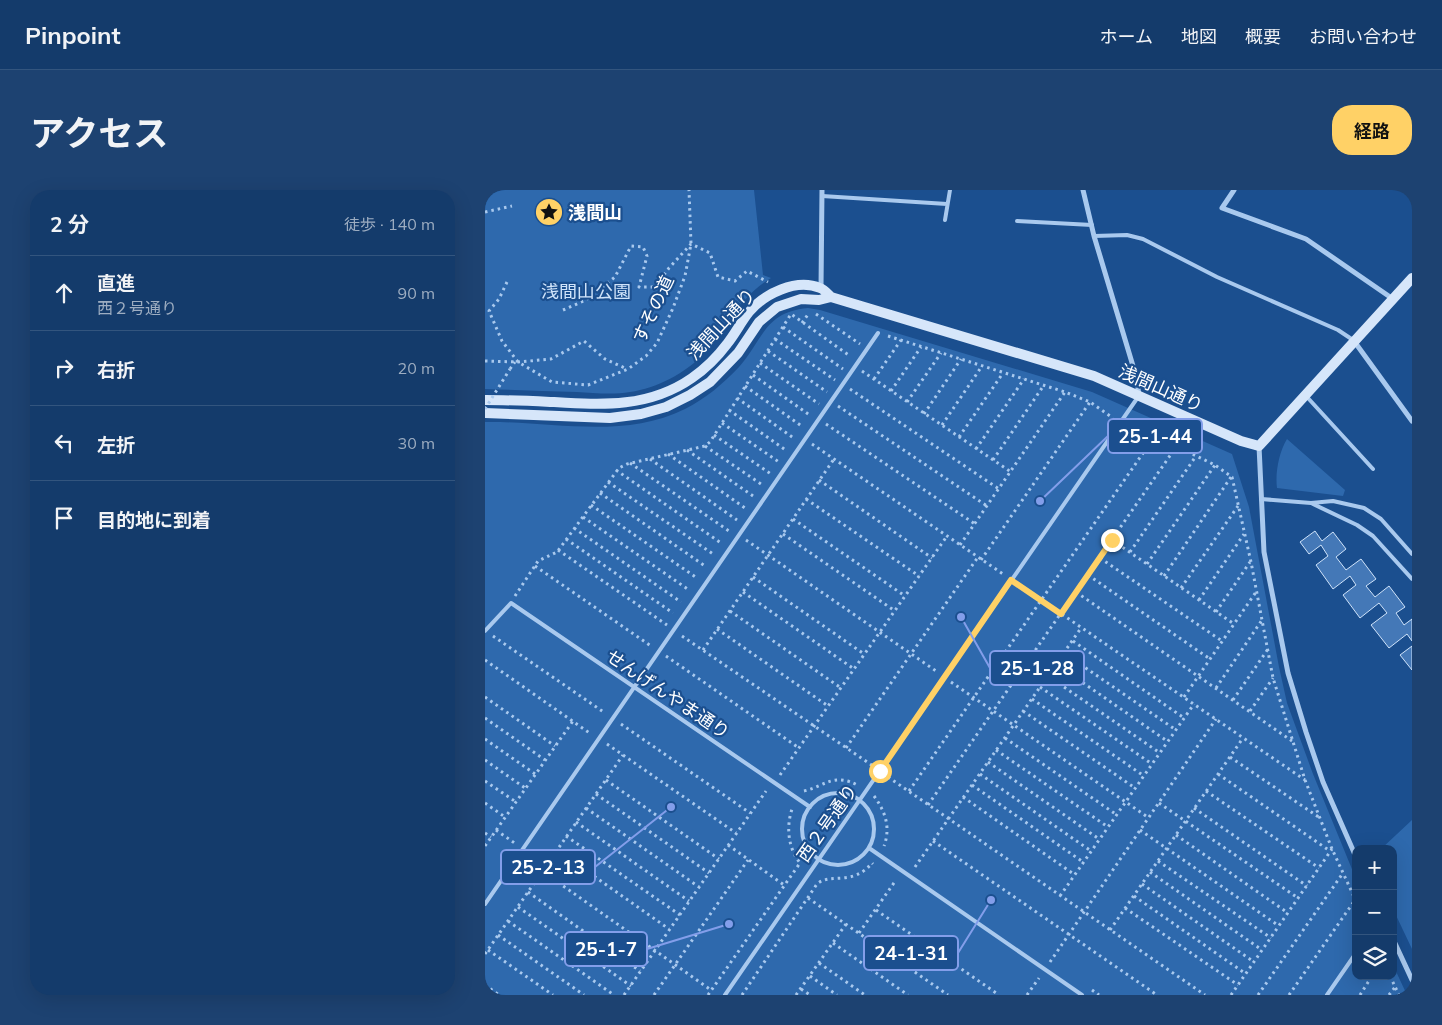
<!DOCTYPE html>
<html lang="ja">
<head>
<meta charset="utf-8">
<style>
  body { margin:0; font-family:Mulish,"Noto Sans JP",sans-serif; background:#1d4271; color:#f1f3f6 }
  .controls { position:absolute; right:15px; bottom:15px; display:grid; overflow:hidden; border-radius:10px; box-shadow:0 5px 20px #0002 }
  .controls button { width:45px; height:45px; display:grid; place-items:center; padding:0; border:0; border-bottom:1px solid #33557e; background:#143b6b; color:#f1f3f6; font:25px sans-serif }
  .stop { position:absolute; width:15px; height:15px; margin:-11px; border:4px solid #ffd166; border-radius:50%; background:#fff }
  .stop.end { background:#ffd166; border-color:#fff; box-shadow:0 1px 5px #0008 }
  .list { margin:0; padding:0; list-style:none }
  h2 { display:flex; justify-content:space-between; align-items:center; height:65px; margin:0; padding:0 20px; font-size:21px }
  h2 small { font-size:16px; font-weight:400; color:#9dadc1 }
  .list li { display:grid; grid-template-columns:32px 1fr auto; gap:15px; align-items:center; box-sizing:border-box; height:75px; padding:0 20px; border-top:1px solid #33557e }
  .list b { display:block; font-size:19px; white-space:nowrap }
  .list p { margin:0; font-size:16px; white-space:nowrap; color:#9dadc1 }
  .list em { font-size:16px; font-style:normal; color:#9dadc1 }
  .icon { flex:none; width:28px; height:28px; fill:none; stroke:currentColor; stroke-width:2; stroke-linecap:round; stroke-linejoin:round }
  .map { position:relative; flex:none; width:927px; height:805px; overflow:hidden; border-radius:20px }
  header { display:flex; align-items:center; gap:30px; box-sizing:border-box; height:70px; padding:0 25px; background:#143b6b; border-bottom:1px solid #33557e }
  header strong { font-size:24px }
  nav { display:flex; gap:28px; margin-inline-start:auto; font-size:18px }
  .intro { display:flex; align-items:center; justify-content:space-between; box-sizing:border-box; height:120px; padding:0 30px }
  h1 { margin:0; font-size:35px }
  .button { padding:12px 22px; border-radius:20px; background:#ffd166; color:#111; font-size:18px; font-weight:700 }
  main { display:flex; gap:30px; padding:0 30px }
  aside { flex:1; background:#143b6b; border-radius:20px; box-shadow:0 5px 20px #0002 }
  .map>svg:first-child { display:block }
  .green { fill:#2e69ad }
  .building { fill:#4478b7; stroke:#cfe3fa }
  .lines { fill:none; stroke-linecap:round; stroke-linejoin:round }
  .path { stroke:#a9c9ee; stroke-width:3; stroke-dasharray:2.5 4; stroke-linecap:butt }
  .lane { stroke:#a9c9ee; stroke-width:4 }
  .street { stroke:#a9c9ee; stroke-width:5 }
  .secondary { stroke:#d6e6fa; stroke-width:10 }
  .path-bridge { stroke:#a9c9ee; stroke-width:3; stroke-dasharray:2.5 4; stroke-linecap:butt }
  .route { stroke:#ffd166; stroke-width:6 }
  .labels { text-anchor:middle; dominant-baseline:central; stroke-width:4.5; stroke-linejoin:round; paint-order:stroke }
  .poi-label { font-size:18px; font-weight:bold; fill:#fff; stroke:#1b4f8f; text-anchor:start }
  .park-label { font-size:18px; fill:#cfe3fa; stroke:#1b4f8f }
  .street-label { font-size:18px; fill:#fff; stroke:#1b4f8f }
  .leader { fill:none; stroke:#839eea; stroke-width:2 }
  .callout-dot { fill:#839eea; stroke:#1b4f8f; stroke-width:2 }
  .callout { fill:#1b4f8f; stroke:#839eea; stroke-width:2 }
  .callout-label { font-size:19px; text-anchor:middle; font-weight:bold; fill:#fff }
</style>
</head>
<body>
<header>
<strong>Pinpoint</strong>
<nav><a>ホーム</a><a>地図</a><a>概要</a><a>お問い合わせ</a></nav>
</header>
<div class="intro"><h1>アクセス</h1><a class="button">経路</a></div>
<main>
<aside>
<h2>2 分<small>徒歩 · 140 m</small></h2>
<ul class="list">
<li><svg class="icon" aria-label="ahead" viewBox="0 0 24 24"><path d="M12 20V5M6 11l6-6 6 6"/></svg><div><b>直進</b><p>西２号通り</p></div><em>90 m</em></li>
<li><svg class="icon" aria-label="right" viewBox="0 0 24 24"><path d="M7 20v-9h11M14 6l5 5-5 5"/></svg><div><b>右折</b></div><em>20 m</em></li>
<li><svg class="icon" aria-label="left" viewBox="0 0 24 24"><path d="M17 20v-9H6M10 6l-5 5 5 5"/></svg><div><b>左折</b></div><em>30 m</em></li>
<li><svg class="icon" aria-label="arrive" viewBox="0 0 24 24"><path d="M6 21V4h12l-3 4 3 4H6"/></svg><div><b>目的地に到着</b></div></li>
</ul>
</aside>
<div class="map">
<svg width="927" height="805" viewBox="0 0 927 805">
  <rect width="100%" height="100%" fill="#1b4f8f"/>
  <path class="green" d="M0 0H269L278 85 286 88C251 109 245 138 219 164 199 184 172 198 145 202 128 205 109 203 92 202 61 201 31 200 0 199Z
    M323 118 335 120 607 202 747 264 764 317 794 477 802 513 828 584 871 689V786H908V775L922 805H0V232C66 231 138 250 200 219 220 209 238 194 254 177 279 149 279 122 323 118Z
    M802 249 860 300 858 306 792 298C790 283 794 262 802 249Z
    M927 630V759L908 719V659H896Z"/>
  <path class="building" d="M830 341 837 351 848 342 861 359 851 367 861 380 876 369 891 389 881 396 890 407 904 396 920 417 911 423 919 435 927 429V451L922 444 904 458 886 435 902 423 894 413 875 428 858 405 871 395 865 386 848 399 831 375 843 366 836 355 824 364 815 352Z
    M927 456V480L915 465Z"/>
  <g class="lines">
    <path class="path" d="M0 22 27 16
      M22 92 14 109 4 121 17 151 33 172 67 192 103 195 143 179 161 166 172 153 188 118 200 86 206 54 204 0
      M78 120 101 110 130 87 146 56 158 57 162 66 154 97H170L184 78 206 54 225 63 233 87 250 91 262 81 283 92
      M331 124 375 154
      M317 133 324 123
      M298 137 358 179
      M403 146 580 202 605 212 628 228
      M290 149 350 190
      M283 161 342 202
      M0 171 33 172 66 169 99 151 120 169 142 179
      M275 173 334 214
      M25 179 30 172
      M377 181 526 282
      M268 185 326 226
      M389 189 416 150
      M260 196 318 237
      M365 199 514 299
      M406 201 436 157
      M252 208 310 249
      M422 212 456 163
      M353 216 502 316
      M244 220 302 261
      M439 224 476 169
      M237 233 294 272
      M341 234 490 334
      M457 235 497 176
      M642 238 665 253 670 246 730 275 747 287 766 372 788 488 820 590 847 659 871 711
      M229 245 286 284
      M474 247 518 183
      M327 254 518 384
      M220 256 276 294
      M491 259 539 189
      M202 260 268 306
      M183 264 260 318
      M165 269 252 330
      M508 270 559 195
      M145 273 244 341
      M131 280 236 353
      M334 290 447 368
      M123 292 228 364
      M115 303 220 376
      M321 309 434 386
      M106 315 212 388
      M98 327 204 400
      M308 329 420 406
      M89 338 196 412
      M298 344 410 421
      M81 349 188 423
      M261 350 451 481
      M627 350 749 434
      M475 355 580 202
      M73 360 182 435
      M645 362 711 266
      M615 368 737 451
      M496 370 605 212
      M662 374 730 275
      M50 376 166 456
      M603 385 725 469
      M679 386 746 287
      M268 387 379 464
      M534 395 820 590
      M696 398 753 316
      M258 402 369 479
      M591 402 807 551
      M30 406 53 371 72 362 134 278 142 274 220 256 225 252 306 124 365 166
      M714 410 759 344
      M245 421 356 498
      M731 422 765 372
      M232 439 343 516
      M8 446 120 523
      M197 446 388 576
      M588 451 699 528
      M218 460 349 269
      M579 463 691 540
      M181 466 314 558
      M0 470 106 544
      M571 474 682 551
      M563 486 675 563
      M466 492 664 628
      M555 497 667 574
      M731 498 777 430
      M0 507 70 556
      M699 507 771 402
      M547 509 659 586
      M748 510 783 459
      M538 521 650 598
      M765 521 788 488
      M0 528 60 570
      M136 534 265 623
      M520 548 632 625
      M0 549 50 584
      M122 554 251 643
      M361 558 493 367
      M511 560 623 637
      M745 567 835 628
      M0 570 40 598
      M503 572 614 649
      M495 584 606 661
      M733 584 845 661
      M295 585 462 346
      M403 587 720 805
      M121 590 234 669
      M0 591 31 612
      M487 595 598 672
      M319 601C340 596 349 582 374 596
      M424 601 665 253
      M721 601 834 678
      M111 604 224 683
      M389 606C400 621 406 637 399 656
      M478 607 590 685
      M0 613 20 627
      M674 613 813 708
      M443 615 691 257
      M101 618 214 697
      M709 618 822 696
      M91 632 204 711
      M11 640 31 654
      M655 640 794 736
      M0 643 6 647
      M691 645 803 723
      M81 646 195 725
      M448 651 672 805
      M243 655 299 695
      M0 656 88 531
      M72 660 184 739
      M46 665 61 675
      M673 671 786 748
      M430 677 596 438
      M57 681 226 800
      M665 682 777 760
      M657 694 769 772
      M43 702 155 781
      M575 706 709 514
      M649 706 761 784
      M323 708 463 805
      M33 717 146 796
      M640 718 753 795
      M391 720 514 805
      M23 731 129 805
      M625 740 758 548
      M374 743 411 690
      M13 745 99 805
      M348 753 423 805
      M3 760 68 805
      M0 764 138 565
      M565 772 731 529
      M334 773 380 805
      M325 786 352 805
      M905 786 914 805
      M0 795 14 805
      M316 799 325 805
      M607 800 614 805
      M139 805 281 601
      M169 805 263 670
      M223 805 315 673C303 658 301 637 307 619L306 618
      M257 805 332 694C346 682 367 697 387 673L388 674
      M311 805 361 734
      M542 805 554 788
      M746 805 847 659
      M773 805 858 683
      M804 805 870 710
      M875 805 887 786
      M904 805 910 797"/>
    <path class="lane" d="M337 6 462 14
      M460 30 465 0
      M532 31 607 35
      M609 46 642 45 658 49 732 87 853 140 868 150
      M822 207 888 279
      M776 309 826 313 848 311 879 318 896 329 927 364
      M828 314 872 335 888 346 927 389
      M0 441 26 413 325 617
      M317 639a36 36 0 1 1 72 0a36 36 0 1 1-72 0Z
      M384 658 597 805
      M0 714 393 143
      M240 805 653 207
      M842 805 871 763"/>
    <path class="street" d="M598 0 609 46 651 186 654 205
      M749 0 737 18 821 49 908 109
      M336 98 337 0
      M869 151 927 231
      M774 256 779 362 803 483 821 542 838 592 871 667
      M908 749 927 790"/>
    <path class="secondary" d="M0 210C23 210 45 211 68 212 118 215 164 218 207 188 220 179 233 166 242 154 250 144 256 132 264 122 279 104 311 88 335 98 339 99 343 104 346 107L609 186 756 251 774 256 927 88
      M0 223 125 228 156 224 181 217 205 205 225 192 253 163 274 132 292 117 316 109 334 110 346 107"/>
    <path class="path-bridge" d="M0 219 25 179"/>
  </g>
  <g class="lines">
    <path class="route" d="M395 581 526 390 576 424 627 350"/>
  </g>
  <defs>
    <symbol id="sight-disc" viewBox="-11 -11 22 22"><circle r="9.5" fill="#ffd166" stroke="#1b4f8f"/><path d="M0-6L1.8-2.2L6-1.7L2.9 1.2L3.7 5.4L0 3.3L-3.7 5.4L-2.9 1.2L-6-1.7L-1.8-2.2Z" fill="#111"/></symbol>
  </defs>
  <g fill-rule="evenodd">
    <use href="#sight-disc" x="48" y="6" width="32" height="32"/>
  </g>
  <g class="labels">
    <g class="poi-label">
      <text x="83" y="22">浅間山</text>
    </g>
    <g class="park-label">
      <text x="101" y="101">浅間山公園</text>
    </g>
    <g class="street-label">
      <text transform="translate(168 119) rotate(-65)">すその道</text>
      <text transform="translate(236 134) rotate(-47)">浅間山通り</text>
      <text transform="translate(676 198) rotate(24)">浅間山通り</text>
      <text transform="translate(183 504) rotate(34)">せんげんやま通り</text>
      <text transform="translate(342 633) rotate(-55)">西２号通り</text>
    </g>
  </g>
  <path class="leader" d="M555 311L623 246M476 427L505 478M186 617L110 677M244 734L162 759M506 710L473 763"/>
  <g class="callout-dot">
    <circle cx="555" cy="311" r="5"/>
    <circle cx="476" cy="427" r="5"/>
    <circle cx="186" cy="617" r="5"/>
    <circle cx="244" cy="734" r="5"/>
    <circle cx="506" cy="710" r="5"/>
  </g>
  <g class="callout">
    <rect x="623" y="229" width="94" height="34" rx="5"/>
    <rect x="505" y="461" width="94" height="34" rx="5"/>
    <rect x="16" y="660" width="94" height="34" rx="5"/>
    <rect x="80" y="742" width="82" height="34" rx="5"/>
    <rect x="379" y="746" width="94" height="34" rx="5"/>
  </g>
  <g class="callout-label">
    <text x="670" y="253">25-1-44</text>
    <text x="552" y="485">25-1-28</text>
    <text x="63" y="684">25-2-13</text>
    <text x="121" y="766">25-1-7</text>
    <text x="426" y="770">24-1-31</text>
  </g>
</svg>
<div class="controls">
<button>+</button>
<button>−</button>
<button><svg class="icon" aria-label="layers" viewBox="0 0 24 24"><path d="M12 4l9 5-9 5-9-5zM3 14l9 5 9-5"/></svg></button>
</div>
<div class="stop" style="left:395px;top:581px"></div>
<div class="stop end" style="left:627px;top:350px"></div>
</div>
</main>
</body>
</html>
